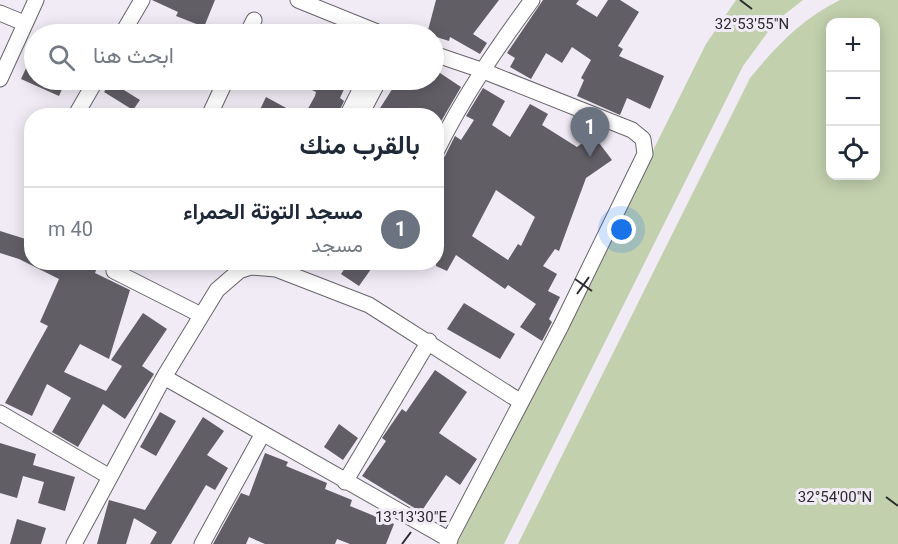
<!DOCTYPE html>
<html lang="ar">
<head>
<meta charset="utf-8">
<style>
  body { margin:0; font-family:Roboto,Vazirmatn,sans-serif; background:#f6f6f7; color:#1f2937; direction:rtl }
  .controls { position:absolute; right:18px; top:18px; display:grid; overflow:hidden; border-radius:12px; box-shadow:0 3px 15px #0003 }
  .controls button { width:54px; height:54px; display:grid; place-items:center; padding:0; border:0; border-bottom:2px solid #e0e1e3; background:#fff; color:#1f2937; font:30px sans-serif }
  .you { position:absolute; left:622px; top:230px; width:21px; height:21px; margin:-15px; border:4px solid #fff; border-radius:50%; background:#1a73e8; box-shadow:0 0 0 9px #1a73e833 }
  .badge { display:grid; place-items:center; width:39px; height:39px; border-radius:50%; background:#7c3aed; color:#fff; font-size:20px; font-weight:700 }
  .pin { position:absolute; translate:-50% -50px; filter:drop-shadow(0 2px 3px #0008) }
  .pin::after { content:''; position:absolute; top:32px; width:21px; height:18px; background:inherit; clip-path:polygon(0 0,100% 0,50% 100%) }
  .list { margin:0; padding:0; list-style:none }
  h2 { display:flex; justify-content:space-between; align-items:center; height:78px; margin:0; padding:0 24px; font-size:26px }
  h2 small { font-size:20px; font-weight:400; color:#747a83 }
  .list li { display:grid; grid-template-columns:39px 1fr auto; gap:18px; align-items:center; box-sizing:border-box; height:84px; padding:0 24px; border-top:2px solid #e0e1e3 }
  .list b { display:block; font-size:22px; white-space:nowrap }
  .list p { margin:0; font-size:20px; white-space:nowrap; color:#747a83 }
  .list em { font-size:20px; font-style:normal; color:#747a83 }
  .icon { flex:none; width:33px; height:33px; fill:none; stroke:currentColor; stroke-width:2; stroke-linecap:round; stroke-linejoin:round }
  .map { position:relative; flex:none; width:898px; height:544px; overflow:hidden; direction:ltr }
  .search { position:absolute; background:#fff; box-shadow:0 3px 15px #0003; left:24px; top:24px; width:420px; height:66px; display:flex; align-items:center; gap:15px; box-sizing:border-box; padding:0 21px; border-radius:33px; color:#747a83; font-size:22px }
  .panel { position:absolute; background:#fff; box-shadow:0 3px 15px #0003; left:24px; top:108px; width:420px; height:162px; border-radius:24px; direction:rtl }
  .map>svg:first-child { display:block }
  .green { fill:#c2d0ae; fill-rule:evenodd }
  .building { fill:#625e66; fill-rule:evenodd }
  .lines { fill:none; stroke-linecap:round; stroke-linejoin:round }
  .street-casing { stroke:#68646c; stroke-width:17 }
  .street { stroke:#fff; stroke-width:15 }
  .ticks { fill:none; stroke:#2d2b2f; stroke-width:2 }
  .ticks-label { font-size:15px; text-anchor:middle; fill:#2d2b2f; stroke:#f0ebf5; stroke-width:6; stroke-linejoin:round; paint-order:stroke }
</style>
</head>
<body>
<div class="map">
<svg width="898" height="544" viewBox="0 0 898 544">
  <rect width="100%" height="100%" fill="#f0ebf5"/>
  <path class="green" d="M736 0H803L775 22 743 66 504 544H457L706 44Z
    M840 0H898V544H518L750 78C777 45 802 19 840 0ZM876 22V176H830V22Z"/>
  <path class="building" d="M152 0H215L204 27 176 16 178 12Z
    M436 0H499L473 34 487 43 480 54 450 37 449 41 427 34Z
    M543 0H579L576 4 597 17 608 0H620L639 12 618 46 623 49 619 56 664 76 650 109 627 98 620 115 577 96 584 80 581 78 591 60 572 47 562 63 546 53 531 79 510 67 515 58 507 53Z
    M34 51V80H66L59 96 21 79Z
    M434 69 461 87 436 130V116H375L398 80H434Z
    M317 80H345L342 85 345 87 340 98 344 101 337 116H304L315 96 316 92 312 90Z
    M111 82 140 100 133 110 104 92Z
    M483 88 505 101 492 125 510 137 530 104 548 114 542 125 577 147 593 135 612 160 586 178 559 251 555 249 543 266 557 274 548 291 560 297 549 319 552 322 542 341 520 327 536 304 508 285 505 289 456 255 447 271 436 266V163L445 156 455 136 461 140 474 120 466 116ZM496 190 535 217 521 246 518 244 508 260 472 236Z
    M266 97 301 116H257Z
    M0 231 32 241V262H99L95 273 130 290 109 359 80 344 64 372 106 391 122 366 111 360 143 313 167 329 142 366 154 374 125 419 103 404 78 447 52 432 71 398 47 384 32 416 5 403 48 326 40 322 59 279 19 259 0 253Z
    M349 262H376L359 286 341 274Z
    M464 303 515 334 500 359 447 329Z
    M435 370 467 392 439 433 477 459 460 485 446 475 421 512 362 476 386 441 382 438 402 409 406 412Z
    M160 412 176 421 156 456 140 447Z
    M203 417 224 431 207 455 228 468 215 490 206 485 171 544H150L157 532 134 518 126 544H97L109 500 145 510Z
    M339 424 358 438 343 460 324 447Z
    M0 443 36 454 33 465 75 477 65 511 38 503 44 482 23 476 17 498 0 493Z
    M265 453 288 462 286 466 327 483 325 489 352 500 350 506 394 524 386 544H350L337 539 335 544H265L249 537 246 544H213L241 493 249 496Z
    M17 519 46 528 41 544H10Z"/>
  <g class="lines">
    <defs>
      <path id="street" d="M298 0 382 34
        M0 13 24 23
        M122 34 142 0
        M247 34 254 20
        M434 54 481 70 632 130 643 139 645 154 561 326 447 544
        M0 79 36 0
        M77 113 96 80
        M209 116 226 80
        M347 116 365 80
        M360 116 379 80
        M436 152C463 97 496 49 532 0
        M114 271 201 315
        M164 377 450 540
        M0 413 110 477
        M345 482 429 341
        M74 544 164 377 217 290 239 271 251 267 276 269 369 305 521 402
        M202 544 262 435"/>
    </defs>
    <use href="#street" class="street-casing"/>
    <use href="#street" class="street"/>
  </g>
  <path class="ticks" d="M740 0 752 9M575 279 592 291M577 294 589 277M886 497 898 506M402 544 411 532"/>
  <g class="ticks-label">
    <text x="752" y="29">32°53'55"N</text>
    <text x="835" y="502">32°54'00"N</text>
    <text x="411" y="522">13°13'30"E</text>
  </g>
</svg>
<div class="controls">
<button>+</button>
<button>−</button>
<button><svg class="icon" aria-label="locate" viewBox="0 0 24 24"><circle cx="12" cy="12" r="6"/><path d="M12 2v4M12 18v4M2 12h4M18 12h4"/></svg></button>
</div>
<div class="you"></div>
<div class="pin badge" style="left:590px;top:157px;background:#6b7280">1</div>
<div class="search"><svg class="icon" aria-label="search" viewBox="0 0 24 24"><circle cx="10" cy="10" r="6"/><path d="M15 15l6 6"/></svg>ابحث هنا</div>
<section class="panel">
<h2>بالقرب منك<small></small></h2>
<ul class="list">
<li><span class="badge" style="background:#6b7280">1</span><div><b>مسجد التوتة الحمراء</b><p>مسجد</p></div><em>40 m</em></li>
</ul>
</section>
</div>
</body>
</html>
